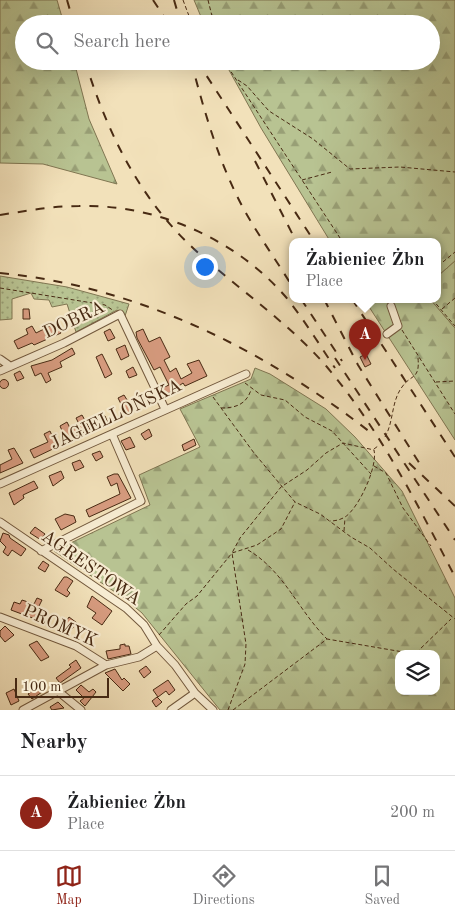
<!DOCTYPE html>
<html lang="en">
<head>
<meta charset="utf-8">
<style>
  body { margin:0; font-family:"Old Standard TT",serif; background:#f2f2f2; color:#202124 }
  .controls { position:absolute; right:15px; bottom:15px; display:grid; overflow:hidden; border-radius:10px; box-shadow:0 5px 20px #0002 }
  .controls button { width:45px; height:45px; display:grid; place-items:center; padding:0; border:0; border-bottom:1px solid #e0e0e0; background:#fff; color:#202124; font:25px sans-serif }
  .scale { position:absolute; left:15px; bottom:12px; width:94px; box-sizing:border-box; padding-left:5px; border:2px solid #482a13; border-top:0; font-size:14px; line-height:18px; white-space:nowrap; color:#482a13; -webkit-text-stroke:4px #f7ecd2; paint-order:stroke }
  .you { position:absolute; left:204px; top:266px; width:18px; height:18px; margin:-12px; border:4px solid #fff; border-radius:50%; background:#1a73e8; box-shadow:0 0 0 8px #1a73e833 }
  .badge { display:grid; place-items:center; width:32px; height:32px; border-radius:50%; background:#8f2418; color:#fff; font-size:16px; font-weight:700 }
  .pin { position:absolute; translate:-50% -41px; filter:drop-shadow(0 1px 2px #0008) }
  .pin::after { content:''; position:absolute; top:26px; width:18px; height:15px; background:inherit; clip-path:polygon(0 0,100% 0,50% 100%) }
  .popup { position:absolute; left:289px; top:238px; width:152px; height:65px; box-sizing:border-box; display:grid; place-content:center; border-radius:10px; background:#fff; filter:drop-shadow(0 1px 4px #0005); font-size:16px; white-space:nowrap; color:#757577 }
  .popup b { font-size:19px; color:#202124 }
  .popup::after { content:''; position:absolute; left:50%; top:100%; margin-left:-10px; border:10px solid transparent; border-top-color:#fff }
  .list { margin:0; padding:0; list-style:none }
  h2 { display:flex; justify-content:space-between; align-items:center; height:65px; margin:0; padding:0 20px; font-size:21px }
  h2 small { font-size:16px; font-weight:400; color:#757577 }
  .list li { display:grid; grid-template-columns:32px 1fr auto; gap:15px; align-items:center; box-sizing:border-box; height:75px; padding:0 20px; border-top:1px solid #e0e0e0 }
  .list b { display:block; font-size:19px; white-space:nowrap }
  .list p { margin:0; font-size:16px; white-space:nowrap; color:#757577 }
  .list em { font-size:16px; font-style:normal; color:#757577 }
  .icon { flex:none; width:28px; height:28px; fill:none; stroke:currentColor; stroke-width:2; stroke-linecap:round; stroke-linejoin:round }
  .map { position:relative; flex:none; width:455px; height:710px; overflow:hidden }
  .search { position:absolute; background:#fff; box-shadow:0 5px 20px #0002; left:15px; right:15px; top:15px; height:55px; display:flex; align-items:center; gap:12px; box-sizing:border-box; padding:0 18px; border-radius:28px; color:#757577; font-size:19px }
  .sheet { height:140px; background:#fff }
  nav { display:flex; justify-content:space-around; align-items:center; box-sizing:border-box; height:70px; border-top:1px solid #e0e0e0; background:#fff; font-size:14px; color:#757577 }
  nav a { display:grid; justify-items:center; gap:2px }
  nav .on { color:#8f2418 }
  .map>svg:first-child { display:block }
  .grass { fill:url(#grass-dots); stroke:#807652 }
  .forest { fill:url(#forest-firs); stroke:#807652; fill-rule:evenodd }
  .cemetery { fill:url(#cemetery-stones); stroke:#807652 }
  .building { fill:#d89c80; stroke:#482a13 }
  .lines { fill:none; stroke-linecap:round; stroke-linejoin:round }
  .minor-casing { stroke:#72583d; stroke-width:9 }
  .path { stroke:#482a13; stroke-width:1; stroke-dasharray:4 2.5; stroke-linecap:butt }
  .minor { stroke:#f7ecd2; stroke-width:7 }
  .rail { stroke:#482a13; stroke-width:2; stroke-dasharray:9 9; stroke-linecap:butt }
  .labels { text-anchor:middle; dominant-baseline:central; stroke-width:4.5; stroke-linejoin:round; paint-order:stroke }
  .street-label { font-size:18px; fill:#482a13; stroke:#f7ecd2 }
</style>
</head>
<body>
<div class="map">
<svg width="455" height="710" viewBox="0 0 455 710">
  <defs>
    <pattern id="grass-dots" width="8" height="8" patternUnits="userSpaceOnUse" patternTransform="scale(1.25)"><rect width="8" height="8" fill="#b8c392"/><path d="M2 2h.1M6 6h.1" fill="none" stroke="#989f76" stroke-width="1.8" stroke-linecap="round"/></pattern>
    <pattern id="forest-firs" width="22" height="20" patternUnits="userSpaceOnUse" patternTransform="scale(1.25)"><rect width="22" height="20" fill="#b8c392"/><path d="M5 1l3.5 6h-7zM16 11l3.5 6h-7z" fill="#989f76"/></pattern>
    <pattern id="cemetery-stones" width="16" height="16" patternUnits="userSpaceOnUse" patternTransform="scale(1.25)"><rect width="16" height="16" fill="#b8c392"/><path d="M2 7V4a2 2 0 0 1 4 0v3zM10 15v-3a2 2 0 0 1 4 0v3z" fill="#989f76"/></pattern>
  </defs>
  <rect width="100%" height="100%" fill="#f2e1ba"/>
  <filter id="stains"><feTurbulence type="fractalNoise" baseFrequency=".004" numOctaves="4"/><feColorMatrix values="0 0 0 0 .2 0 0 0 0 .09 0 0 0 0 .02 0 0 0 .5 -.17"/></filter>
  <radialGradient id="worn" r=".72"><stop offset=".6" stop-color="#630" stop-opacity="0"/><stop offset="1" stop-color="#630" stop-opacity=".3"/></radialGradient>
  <path class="grass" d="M0 276 67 287 129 304 125 316 117 310 76 332 67 304 52 307 49 300 34 299 31 293 12 299V319L0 320Z"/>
  <path class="forest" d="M0 0H57L64 24H24V61H74L89 119 117 184 43 164 0 163Z
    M194 0H455V261L438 276V241H330L261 128 224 61H431V24H204Z
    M364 299H430L455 328V440Z
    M255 368 270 374 326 409 355 437 402 491 455 598V710H220L142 613 124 598 54 551 150 505 139 475 200 447 180 409 251 379ZM399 654H436V691H399Z"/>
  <path class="cemetery" d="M455 261V328L430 299H438V276Z"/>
  <path class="building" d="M23 309H29L30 319H23Z
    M56 323 61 333 34 345 32 343 18 349 14 341 28 334 26 329 32 326 36 333Z
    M110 329 115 338 108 341 104 332Z
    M143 329 149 342 160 337 170 357 164 360 170 372 176 368 181 379 192 373 187 364 199 360 207 376 185 386 183 383 166 395 162 388 169 385 160 367 154 370 137 338 136 332Z
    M125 345 129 356 121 360 116 349Z
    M72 348 75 354 60 362 62 367 48 373 51 380 46 383 41 373 35 376 31 366 52 360Z
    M102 354 112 374 105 378 96 357Z
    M366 354 371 364 365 367 360 357Z
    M133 367 137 375 129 378 126 371Z
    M20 371 24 378 17 381 14 374Z
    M-0.5 384a4.5 4.5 0 1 1 9 0a4.5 4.5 0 1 1-9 0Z
    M124 395 134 411 126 414 118 398Z
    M146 395 150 403 142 407 139 400Z
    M82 415 91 431 84 434 83 431 67 442 60 426 67 422 71 430 80 426 76 418Z
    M105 416 108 423 100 426 97 419Z
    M149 429 152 436 145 440 141 434Z
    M50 431 57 447 34 458 30 450 48 442 44 434Z
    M130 437 135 447 126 450 121 441Z
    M194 439 196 445 184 451 182 445Z
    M14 448 23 463 0 473V465L12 459 8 450Z
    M100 451 103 457 96 461 92 454Z
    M80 460 84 467 75 471 72 463Z
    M61 471 64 478 53 486 49 476Z
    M114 474H118L131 498 89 517 86 510 120 494 117 483 111 486 107 477Z
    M34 481 38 488 23 495 24 498 14 505 9 493Z
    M65 514 74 516 76 522 61 530 55 519Z
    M35 527 45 534 41 540 30 533Z
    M3 533 9 535 10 538 26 549 21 556 12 550 8 556 3 552 6 547 0 541Z
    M43 561 49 565 45 572 38 568Z
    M64 577H67L73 581 67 590 70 593 67 597 55 590Z
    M92 596 112 611 102 625 92 618 96 613 87 607Z
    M37 598 42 600 38 608 42 609 38 620 11 610 14 602 20 604 22 600 34 604Z
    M69 617 77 623 70 631 63 626Z
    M5 626 14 635 5 642 0 636V631Z
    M37 641 49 657 41 661 29 645Z
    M125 644V646H129L131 654 108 659 106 651 120 649V645Z
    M76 660 81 668 60 683 56 678 71 667 69 665Z
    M146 666 151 672 144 678 139 671Z
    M115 669 122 680 124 678 130 684 123 691 105 673Z
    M168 680 175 690 169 695 166 691 158 697 153 690Z
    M81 685 89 692 93 689 96 692 85 706 80 701 84 698 76 690Z
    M38 687 42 692 32 699 28 694Z
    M14 689 19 701 11 705 6 693Z
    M157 697 162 702 156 707 152 701Z
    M58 702 64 708 52 710 50 707Z"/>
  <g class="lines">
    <defs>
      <path id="minor" d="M387 334 398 326 391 306
        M0 359 10 366
        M0 371 64 343 120 314 165 409
        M0 484 246 374
        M0 522 126 608 144 625 157 646 175 665 195 693 213 710
        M41 551 141 501 112 434
        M0 617 76 646 106 665
        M59 692 81 710
        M23 710 106 665 139 657 157 646
        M171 710 195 693"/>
    </defs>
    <use href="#minor" class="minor-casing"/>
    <path class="path" d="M183 0 192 24
      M208 0 214 24
      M224 61 342 241
      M238 80 247 86 269 111 313 139 350 169 400 167 455 172
      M302 180 332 172
      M438 266 455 252
      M0 288 105 305 114 311
      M380 299 385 303
      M432 299 455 326
      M442 309 455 298
      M402 330 455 414
      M436 382 455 381
      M245 383 261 395 285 400 305 417 332 431 371 474
      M213 397 254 453 295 502 320 514 351 537 370 548 393 569 455 619
      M221 408C235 408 246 405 251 390
      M385 437C394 421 391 402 402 387 411 374 420 380 418 358
      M374 449 378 446
      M374 466 386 473 403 508 431 546
      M344 531 345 518
      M248 550C284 571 298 610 327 639
      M159 635 186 604 197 596 232 553 257 545 281 529 295 502
      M228 710 245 664 246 644 232 553 240 538 281 487 307 470 326 453 343 443 374 450C378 466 359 508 345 517 340 520 335 521 330 521
      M233 710 327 639 409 653 417 652 451 619"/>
    <use href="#minor" class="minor"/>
    <path class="rail" d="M67 0 74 24
      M153 0 169 24
      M174 0 181 24
      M85 61C107 132 139 198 194 249 238 289 288 322 327 367 380 430 418 505 455 577
      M191 61C204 110 217 157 240 202 255 231 275 258 292 286
      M197 61 314 241
      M255 161 296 241
      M0 215C26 211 52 206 79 206 156 204 234 238 285 296 303 318 319 344 335 368
      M0 273C137 286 263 349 370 432
      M301 299 342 361
      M324 299 358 365 423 469
      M352 299 455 457
      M335 358 455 540
      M409 463 455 506"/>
  </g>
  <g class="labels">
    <g class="street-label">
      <text transform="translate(74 320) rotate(-25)">DOBRA</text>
      <text transform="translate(116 415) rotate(-25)">JAGIELLOŃSKA</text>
      <text transform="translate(91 568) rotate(35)">AGRESTOWA</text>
      <text transform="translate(60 626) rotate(24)">PROMYK</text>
    </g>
  </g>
  <rect width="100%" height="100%" filter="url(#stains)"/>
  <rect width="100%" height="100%" fill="url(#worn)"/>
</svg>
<div class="controls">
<button><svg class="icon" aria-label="layers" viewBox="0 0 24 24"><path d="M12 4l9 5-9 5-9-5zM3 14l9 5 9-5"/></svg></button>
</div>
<div class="scale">100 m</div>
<div class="you"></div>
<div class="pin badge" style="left:365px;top:360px">A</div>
<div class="popup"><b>Żabieniec Żbn</b>Place</div>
<div class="search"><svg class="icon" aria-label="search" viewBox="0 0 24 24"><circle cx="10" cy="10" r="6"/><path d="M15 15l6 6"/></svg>Search here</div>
</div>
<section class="sheet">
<h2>Nearby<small></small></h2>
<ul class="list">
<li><span class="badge">A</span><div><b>Żabieniec Żbn</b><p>Place</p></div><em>200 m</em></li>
</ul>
</section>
<nav>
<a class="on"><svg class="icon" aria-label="map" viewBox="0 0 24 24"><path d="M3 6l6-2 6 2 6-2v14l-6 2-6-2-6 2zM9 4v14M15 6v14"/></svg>Map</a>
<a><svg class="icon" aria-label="directions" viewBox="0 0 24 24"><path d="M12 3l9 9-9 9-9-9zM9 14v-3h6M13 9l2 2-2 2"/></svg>Directions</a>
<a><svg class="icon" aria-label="saved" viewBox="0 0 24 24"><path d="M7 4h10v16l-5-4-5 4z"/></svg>Saved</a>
</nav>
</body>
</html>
